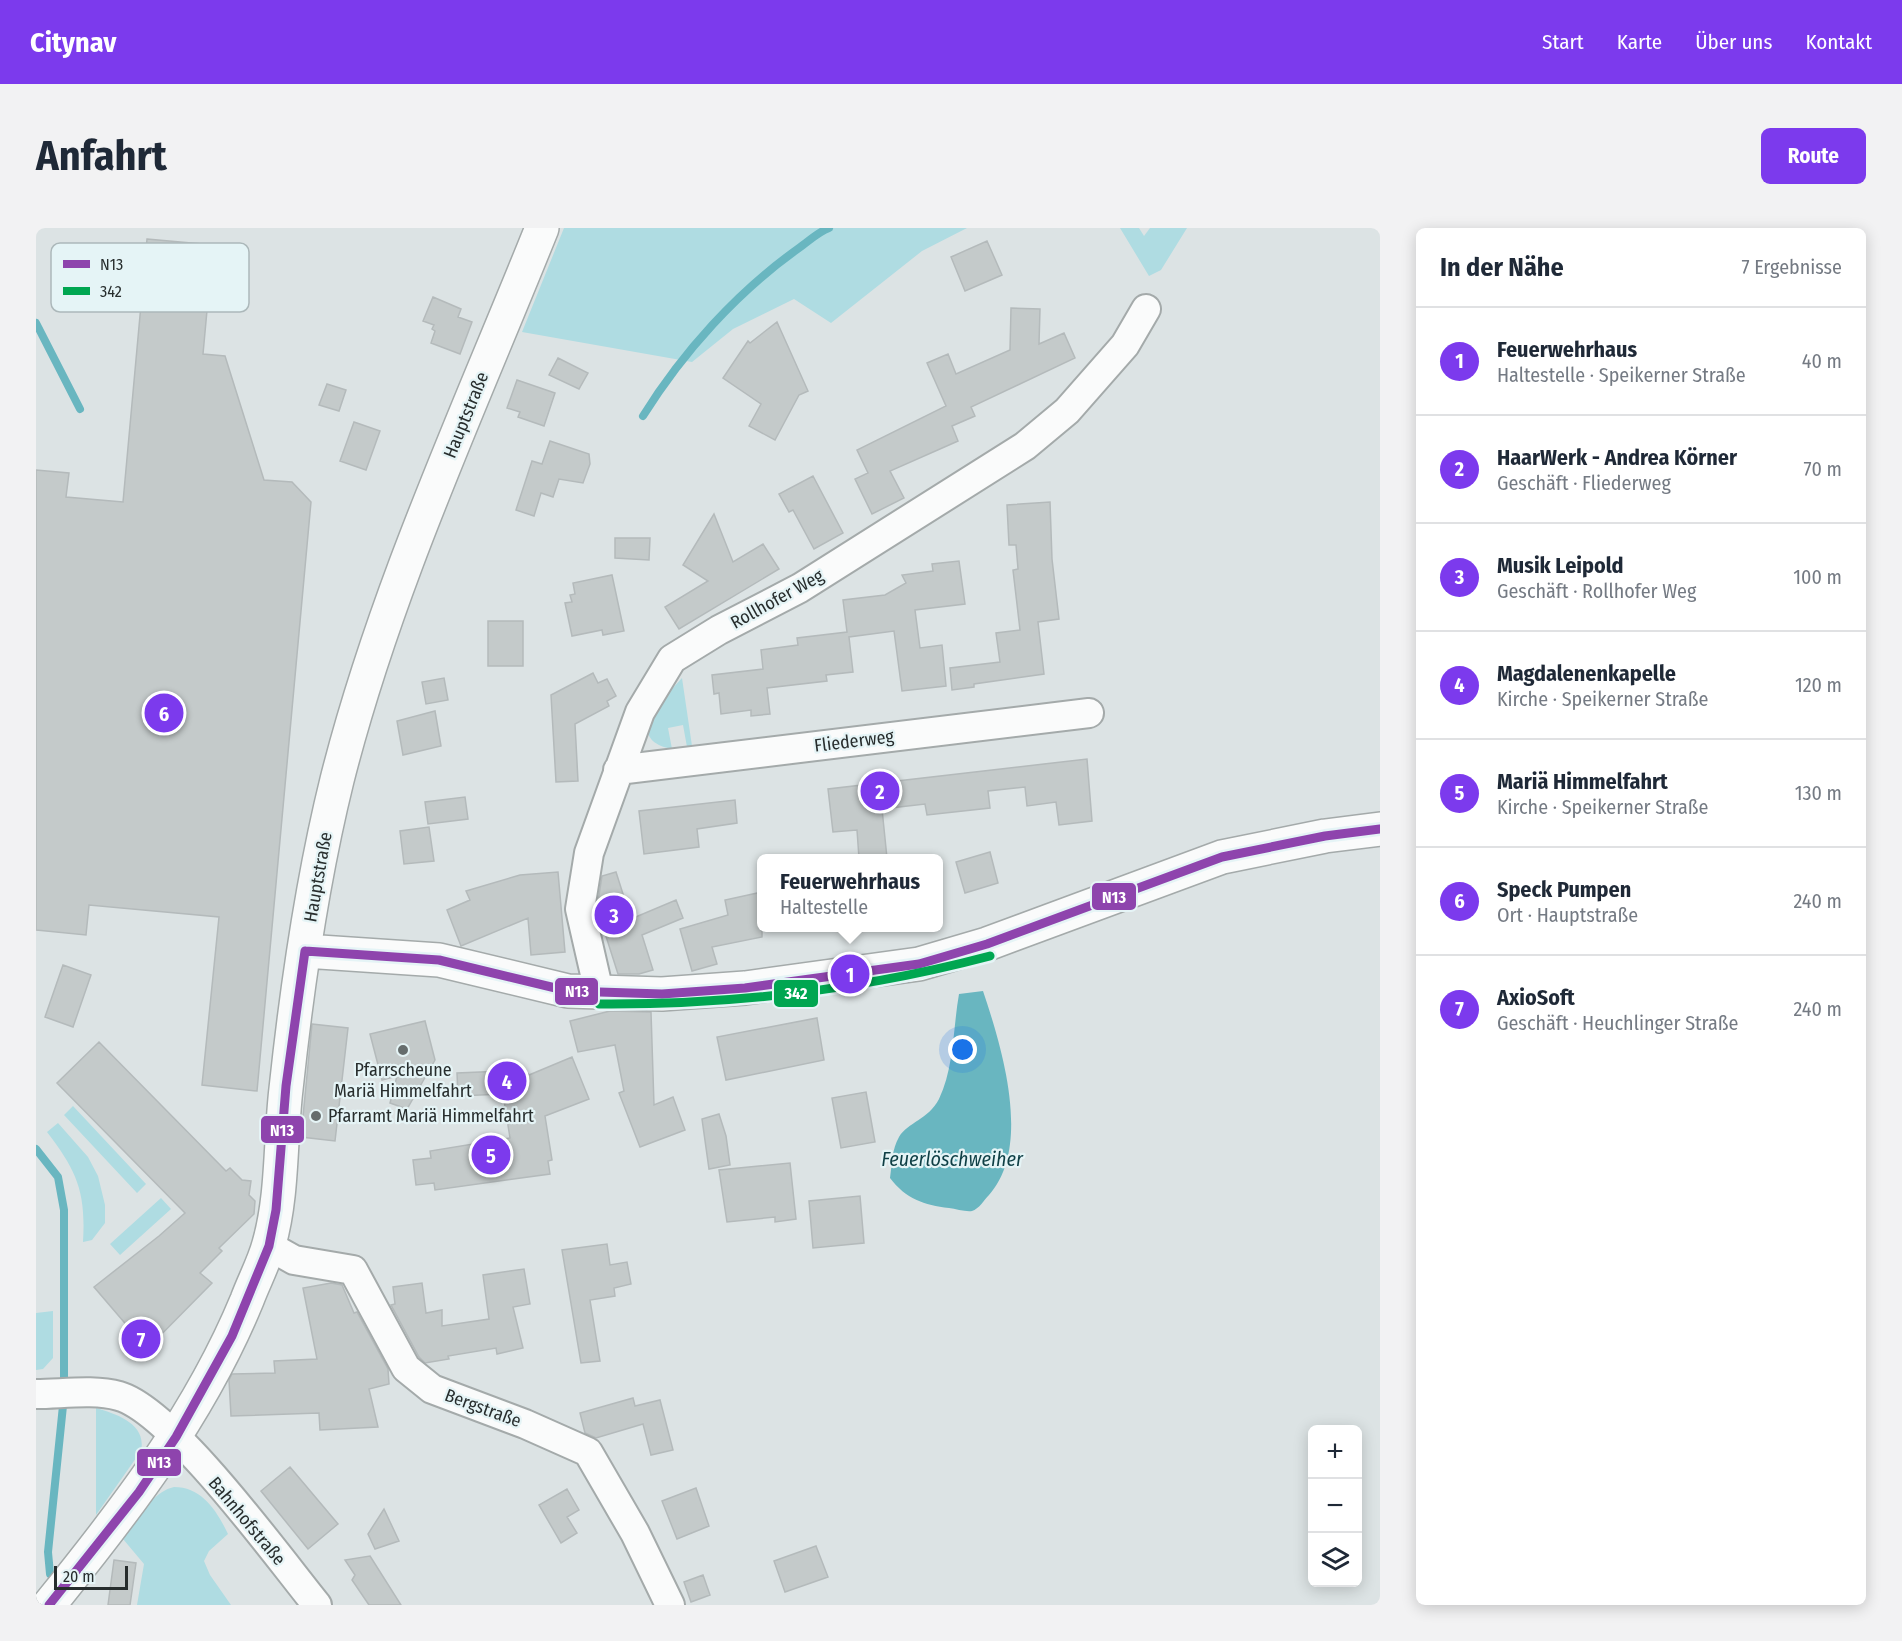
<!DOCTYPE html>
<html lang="de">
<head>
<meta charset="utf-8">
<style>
  body { margin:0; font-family:"Fira Sans Condensed",sans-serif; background:#f2f2f3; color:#1f2937 }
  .controls { position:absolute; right:18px; bottom:18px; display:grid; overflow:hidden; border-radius:9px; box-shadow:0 3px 15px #0003 }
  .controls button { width:54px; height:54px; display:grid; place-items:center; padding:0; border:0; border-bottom:2px solid #e0e1e3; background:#fff; color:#1f2937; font:30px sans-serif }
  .scale { position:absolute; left:18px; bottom:15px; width:74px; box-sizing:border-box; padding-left:6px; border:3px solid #272d2d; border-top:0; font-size:16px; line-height:21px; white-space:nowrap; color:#272d2d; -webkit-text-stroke:4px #e5f4f6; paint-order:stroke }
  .you { position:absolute; left:927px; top:822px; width:21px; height:21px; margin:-15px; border:4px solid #fff; border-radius:50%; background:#1a73e8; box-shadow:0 0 0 9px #1a73e833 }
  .badge { display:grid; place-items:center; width:39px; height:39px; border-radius:50%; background:#7c3aed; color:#fff; font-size:20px; font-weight:700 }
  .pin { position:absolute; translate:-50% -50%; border:3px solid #fff; box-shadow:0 2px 6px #0006 }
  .popup { position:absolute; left:721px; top:626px; width:186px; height:78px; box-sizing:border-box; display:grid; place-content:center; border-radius:9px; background:#fff; filter:drop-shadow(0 2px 4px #0005); font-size:20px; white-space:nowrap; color:#747a83 }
  .popup b { font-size:22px; color:#1f2937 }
  .popup::after { content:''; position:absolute; left:50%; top:100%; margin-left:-12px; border:12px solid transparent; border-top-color:#fff }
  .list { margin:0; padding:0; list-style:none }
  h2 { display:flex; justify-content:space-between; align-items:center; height:78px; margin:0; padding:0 24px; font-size:26px }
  h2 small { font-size:20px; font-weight:400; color:#747a83 }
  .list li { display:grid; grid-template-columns:39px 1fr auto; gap:18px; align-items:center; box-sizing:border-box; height:108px; padding:0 24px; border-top:2px solid #e0e1e3 }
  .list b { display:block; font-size:22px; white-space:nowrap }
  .list p { margin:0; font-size:20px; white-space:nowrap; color:#747a83 }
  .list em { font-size:20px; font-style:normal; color:#747a83 }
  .icon { flex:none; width:33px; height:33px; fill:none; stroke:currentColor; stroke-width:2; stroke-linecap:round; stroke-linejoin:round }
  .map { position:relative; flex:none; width:1344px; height:1377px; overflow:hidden; border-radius:9px }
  header { display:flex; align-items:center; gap:36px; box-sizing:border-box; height:84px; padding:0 30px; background:#7c3aed; color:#fff }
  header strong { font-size:28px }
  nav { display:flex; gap:33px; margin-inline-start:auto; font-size:21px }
  .intro { display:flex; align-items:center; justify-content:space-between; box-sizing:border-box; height:144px; padding:0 36px }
  h1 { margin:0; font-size:42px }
  .button { padding:15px 27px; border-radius:9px; background:#7c3aed; color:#fff; font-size:21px; font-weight:700 }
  main { display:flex; gap:36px; padding:0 36px }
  aside { flex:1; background:#fff; border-radius:9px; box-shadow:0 3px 15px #0003 }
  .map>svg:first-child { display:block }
  .green { fill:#afdce2 }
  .water { fill:#69b6c0 }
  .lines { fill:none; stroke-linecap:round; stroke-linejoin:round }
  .stream { stroke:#69b6c0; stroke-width:8 }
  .building { fill:#c4caca; stroke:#b4babb; stroke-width:1.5 }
  .street-casing { stroke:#a4aaaa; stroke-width:32 }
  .secondary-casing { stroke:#a4aaaa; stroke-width:36 }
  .street { stroke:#fafbfb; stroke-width:28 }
  .secondary { stroke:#fafbfb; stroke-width:33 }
  .bus-1-casing { stroke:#e5f4f6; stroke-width:14 }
  .bus-2-casing { stroke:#e5f4f6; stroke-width:14 }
  .bus-1 { stroke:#8e44ad; stroke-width:9 }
  .bus-2 { stroke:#00a651; stroke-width:9 }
  .poi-dot { fill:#666d6d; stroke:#e5f4f6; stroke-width:2 }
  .labels { text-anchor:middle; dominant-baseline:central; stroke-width:4.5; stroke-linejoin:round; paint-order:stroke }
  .street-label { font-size:18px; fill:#272d2d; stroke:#e5f4f6 }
  .poi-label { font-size:18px; fill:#272d2d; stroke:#e5f4f6 }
  .water-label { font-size:20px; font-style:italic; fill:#0e3f45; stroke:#e5f4f6 }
  .key { fill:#e5f4f6; stroke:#acb8ba; stroke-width:1.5 }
  .key-label { font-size:16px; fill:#272d2d }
  .line-badge { stroke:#e5f4f6; stroke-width:2 }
  .badge-label { font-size:16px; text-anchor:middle; font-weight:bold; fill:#fff }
</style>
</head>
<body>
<header>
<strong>Citynav</strong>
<nav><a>Start</a><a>Karte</a><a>Über uns</a><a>Kontakt</a></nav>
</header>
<div class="intro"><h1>Anfahrt</h1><a class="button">Route</a></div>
<main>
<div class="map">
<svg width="1344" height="1377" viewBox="0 0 1344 1377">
  <rect width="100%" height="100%" fill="#dce3e4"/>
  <path class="green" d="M528 0H931L886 23 795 95 758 71 697 101 656 134 486 104Z
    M1084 0H1103L1108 8 1114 0H1151L1125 42 1113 48Z
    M646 450 656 518 651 519 647 497 632 500 636 521C585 511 628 470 646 450Z
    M37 878 110 956 101 965 28 887Z
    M22 895 52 929 62 948 69 977V995L56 1012 47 1014C50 964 41 943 11 904Z
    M125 970 135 981 84 1027 74 1016Z
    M17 1083V1130L7 1141 0 1142V1085Z
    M60 1180C81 1186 111 1196 105 1223L60 1287Z
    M138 1259C166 1259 181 1283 192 1306L173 1323 168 1333 174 1347 195 1377H101L108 1336 87 1311C101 1293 115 1264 138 1259Z"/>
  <path class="water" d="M947 763C965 817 997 918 953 967 948 972 943 981 936 983 930 984 920 981 913 980 888 977 870 971 854 950 856 936 856 921 863 909 872 894 892 892 903 871 918 840 917 800 923 766Z"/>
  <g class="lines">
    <path class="stream" d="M0 95 44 181
      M607 188C647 124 701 64 763 20 773 13 782 4 793 0
      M0 921 22 949 28 982V1168L12 1324 14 1346"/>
  </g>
  <path class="building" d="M111 11 177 17 167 126 189 128 228 252 256 254 275 274 221 863 166 857 183 689 53 677 50 707 0 702V242L33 245 30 269 87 274Z
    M951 13 966 47 929 63 915 29Z
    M397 69 425 81 422 89 436 94 424 126 395 115 399 103 396 101 398 97 387 93Z
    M975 80 1004 81 1003 116 1028 105 1039 130 935 179 939 188 916 198 922 213 854 243 868 270 836 286 819 251 832 245 821 222 910 178 891 135 912 126 920 146 974 122Z
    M741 94 772 163 763 167 739 212 713 198 725 176 687 150 712 113 714 115Z
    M522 130 552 145 543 161 513 147Z
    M481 152 519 165 508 198 482 189 484 184 471 180Z
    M291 156 310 162 303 183 283 177Z
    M318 194 344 203 330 242 304 233Z
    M514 213 553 226 554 236 547 255 523 251 517 269 505 265 498 288 480 282 496 233 506 236Z
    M777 248 807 305 778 321 757 282 753 284 743 266Z
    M1014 274 1016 331 1023 391 1002 394 1008 446 938 456V459L916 462 914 440 964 434 960 405 984 402 977 342 982 341 980 317H973L971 277Z
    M678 286 697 334 727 316 743 341 643 401 629 379 672 353 647 337Z
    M579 310H614L613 332 579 330Z
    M923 333 929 376 879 382 884 420 906 417 910 458 866 463 858 403 813 409 817 444 790 447 791 453 731 460 734 486 715 488V482L685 486 683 465 678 466 676 447 727 441 725 422 762 417 761 410 811 404 807 372 849 367 870 355 866 347 897 343 896 336Z
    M576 347 588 403 567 407 566 402 536 408 529 375 536 374 534 367 539 366 537 355Z
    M452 393H487V438H452Z
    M557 445 562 455 571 451 580 468 571 473 573 478 539 496 542 553 520 554 515 467Z
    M408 450 412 472 390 476 386 454Z
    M399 483 405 518 367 527 361 493Z
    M1051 531 1056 593 1023 597 1020 574 991 578 989 559 952 563 954 580 891 587 889 576 846 581 851 630H823L821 602 797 604 792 561Z
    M429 569 432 591 392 596 389 574Z
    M699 572 701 595 661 601 663 619 608 626 603 583Z
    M393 599 398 633 368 636 364 603Z
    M954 624 962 655 929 665 920 634Z
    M522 644 529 724 495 727 492 690 425 718 411 682 434 672 430 663 484 647Z
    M580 644 595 691 640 672 647 690 606 707 617 742 603 746H582L561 680 566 648Z
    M726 664V709L676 719 681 736 656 743 644 701 692 687 689 672Z
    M27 737 55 747 37 799 9 789Z
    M574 783 615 784 618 877 637 869 649 902 604 919 583 865 588 863 579 817 542 824 534 793Z
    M781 790 788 832 690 852 681 809Z
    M389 793 399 832 371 881 354 875 361 848 346 852 334 806Z
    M276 796 312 800 299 913 265 909Z
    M63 814 190 943 194 940 206 952 215 953 213 967 219 973 218 986 183 1020 186 1023 164 1045 176 1055 111 1121 58 1059 123 1008 149 985 21 855Z
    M536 829 553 871 509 888 516 932 512 933 514 946 399 962 398 955 380 957 377 932 395 930 394 923 474 910 467 866 422 868 421 845 489 842 493 847Z
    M830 864 839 914 805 920 796 870Z
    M683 886 690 908 694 937 673 941 666 891Z
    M754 935 760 991 739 994V989L691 994 683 942Z
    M824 968 828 1015 777 1020 773 973Z
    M571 1016 574 1037 591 1034 595 1056 578 1060 579 1068 554 1072 564 1133 545 1135 526 1022Z
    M488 1041 494 1076 477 1079 487 1120 461 1126 460 1120 412 1128 413 1131 389 1135 383 1129 355 1077 359 1076 357 1059 386 1055 390 1085 406 1082V1098L453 1091 447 1047Z
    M295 1055 306 1057 318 1085 321 1084 352 1141 353 1156 333 1161 342 1199 284 1202 283 1185 195 1188 193 1152 196 1146 239 1145 238 1133 281 1131 267 1060Z
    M597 1170 599 1178 624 1172 637 1222 615 1227 607 1196 560 1210 549 1205 544 1185Z
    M254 1239 302 1296 272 1321 225 1263Z
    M660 1260 673 1298 641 1311 626 1273Z
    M531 1261 543 1282 531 1289 541 1305 525 1315 503 1277Z
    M348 1281 363 1313 339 1321 332 1306Z
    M780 1318 792 1349 749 1364 738 1333Z
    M334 1328 365 1377H333L316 1352 319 1347 309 1332Z
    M78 1332 100 1335 94 1377H72Z
    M667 1347 674 1367 655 1374 648 1354Z"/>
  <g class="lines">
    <defs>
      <path id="street" d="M582 542 1053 485
        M563 764 544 681 553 625 604 484 636 431 683 402 764 360 989 218 1031 183 1089 117 1110 81
        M233 1018 258 1032 317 1042 370 1140 396 1161 489 1196 552 1224 599 1305 634 1377
        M0 1166C26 1166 58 1161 83 1168 136 1183 242 1329 281 1377"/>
      <path id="secondary" d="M269 723 403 732 532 763 626 766 709 760 883 736 951 716 1186 629 1289 608 1344 601
        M13 1377C90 1282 164 1186 211 1072 218 1053 228 1035 233 1016 247 967 244 912 250 861 261 758 276 653 301 552 349 362 433 182 506 0"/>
    </defs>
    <use href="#street" class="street-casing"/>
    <use href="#secondary" class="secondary-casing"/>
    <use href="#street" class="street"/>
    <use href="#secondary" class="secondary"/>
    <defs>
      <path id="bus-1" d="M269 723 403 732 532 763 626 766 709 760 883 736 951 716 1186 629 1289 608 1344 601
        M13 1377 103 1264 140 1209 196 1108 233 1018 240 982 250 858 269 723"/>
      <path id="bus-2" d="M563 776C696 777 825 762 954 728"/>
    </defs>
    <use href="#bus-1" class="bus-1-casing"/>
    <use href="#bus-2" class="bus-2-casing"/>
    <use href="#bus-1" class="bus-1"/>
    <use href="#bus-2" class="bus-2"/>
  </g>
  <g class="poi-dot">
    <circle cx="367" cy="822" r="6"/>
    <circle cx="280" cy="888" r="6"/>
  </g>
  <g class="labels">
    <g class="street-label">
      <text transform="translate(430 187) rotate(-68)">Hauptstraße</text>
      <text transform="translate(741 371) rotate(-29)">Rollhofer Weg</text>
      <text transform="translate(818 513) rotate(-7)">Fliederweg</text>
      <text transform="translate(282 649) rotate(-80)">Hauptstraße</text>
      <text transform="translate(447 1180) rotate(20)">Bergstraße</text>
      <text transform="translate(211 1293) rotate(50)">Bahnhofstraße</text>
    </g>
    <g class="poi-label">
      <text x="367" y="842">Pfarrscheune<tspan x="367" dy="21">Mariä Himmelfahrt</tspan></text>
      <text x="292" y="888" text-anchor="start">Pfarramt Mariä Himmelfahrt</text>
    </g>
    <g class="water-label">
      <text x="916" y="931">Feuerlöschweiher</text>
    </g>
  </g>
  <rect x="15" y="15" width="198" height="69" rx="9" class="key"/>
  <rect x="27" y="32" width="27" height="8" fill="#8e44ad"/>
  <rect x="27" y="59" width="27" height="8" fill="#00a651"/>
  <g class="key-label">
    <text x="64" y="42">N13</text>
    <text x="64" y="69">342</text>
  </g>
  <g class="line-badge">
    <rect x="1055" y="654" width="46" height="29" rx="6" fill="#8e44ad"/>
    <rect x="518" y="749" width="45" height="29" rx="6" fill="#8e44ad"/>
    <rect x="737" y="751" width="46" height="29" rx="6" fill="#00a651"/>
    <rect x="224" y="887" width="45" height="29" rx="6" fill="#8e44ad"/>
    <rect x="100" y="1220" width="46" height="29" rx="6" fill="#8e44ad"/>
  </g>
  <g class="badge-label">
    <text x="1078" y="675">N13</text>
    <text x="541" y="769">N13</text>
    <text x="760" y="771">342</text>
    <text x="246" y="908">N13</text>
    <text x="123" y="1240">N13</text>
  </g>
</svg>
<div class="controls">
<button>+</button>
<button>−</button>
<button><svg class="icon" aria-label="layers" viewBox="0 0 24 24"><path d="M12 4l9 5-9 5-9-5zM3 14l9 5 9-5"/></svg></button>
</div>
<div class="scale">20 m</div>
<div class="you"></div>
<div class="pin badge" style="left:814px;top:746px">1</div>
<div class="popup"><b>Feuerwehrhaus</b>Haltestelle</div>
<div class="pin badge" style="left:844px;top:563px">2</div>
<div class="pin badge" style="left:578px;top:687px">3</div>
<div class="pin badge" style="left:471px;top:853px">4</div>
<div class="pin badge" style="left:455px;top:927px">5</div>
<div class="pin badge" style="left:128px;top:485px">6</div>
<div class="pin badge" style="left:105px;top:1111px">7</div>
</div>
<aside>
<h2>In der Nähe<small>7 Ergebnisse</small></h2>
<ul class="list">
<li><span class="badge">1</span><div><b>Feuerwehrhaus</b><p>Haltestelle · Speikerner Straße</p></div><em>40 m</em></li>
<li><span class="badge">2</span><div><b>HaarWerk - Andrea Körner</b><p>Geschäft · Fliederweg</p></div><em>70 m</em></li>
<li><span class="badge">3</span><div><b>Musik Leipold</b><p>Geschäft · Rollhofer Weg</p></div><em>100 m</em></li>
<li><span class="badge">4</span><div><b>Magdalenenkapelle</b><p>Kirche · Speikerner Straße</p></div><em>120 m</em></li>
<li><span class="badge">5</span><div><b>Mariä Himmelfahrt</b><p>Kirche · Speikerner Straße</p></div><em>130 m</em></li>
<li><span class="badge">6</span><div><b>Speck Pumpen</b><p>Ort · Hauptstraße</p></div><em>240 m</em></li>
<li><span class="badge">7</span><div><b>AxioSoft</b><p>Geschäft · Heuchlinger Straße</p></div><em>240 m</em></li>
</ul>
</aside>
</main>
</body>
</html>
